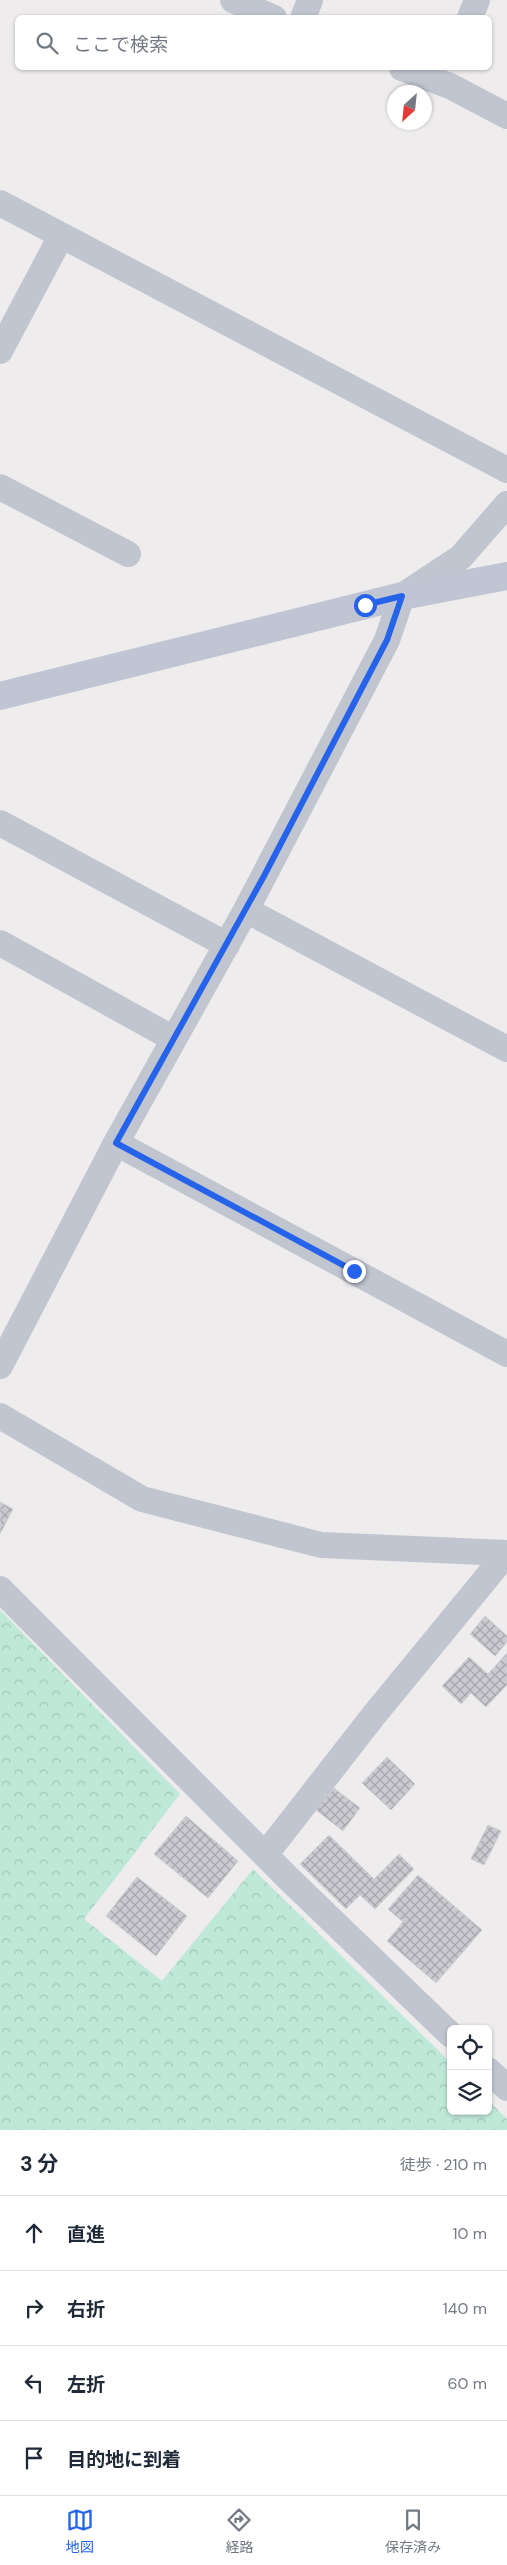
<!DOCTYPE html>
<html lang="ja">
<head>
<meta charset="utf-8">
<style>
  body { margin:0; font-family:"DM Sans","Noto Sans JP",sans-serif; background:#f6f6f7; color:#1f2937 }
  .controls { position:absolute; right:15px; bottom:15px; display:grid; overflow:hidden; border-radius:8px; box-shadow:0 1px 4px #0004 }
  .controls button { width:45px; height:45px; display:grid; place-items:center; padding:0; border:0; border-bottom:1px solid #e0e1e3; background:#fff; color:#1f2937; font:25px sans-serif }
  .compass { position:absolute; left:387px; top:85px; width:45px; height:45px; border-radius:50%; background:#fff; box-shadow:0 1px 4px #0004; rotate:207deg }
  .stop { position:absolute; width:15px; height:15px; margin:-11px; border:4px solid #2563eb; border-radius:50%; background:#fff }
  .stop.end { background:#2563eb; border-color:#fff; box-shadow:0 1px 5px #0008 }
  .list { margin:0; padding:0; list-style:none }
  h2 { display:flex; justify-content:space-between; align-items:center; height:65px; margin:0; padding:0 20px; font-size:21px }
  h2 small { font-size:16px; font-weight:400; color:#747a83 }
  .list li { display:grid; grid-template-columns:32px 1fr auto; gap:15px; align-items:center; box-sizing:border-box; height:75px; padding:0 20px; border-top:1px solid #e0e1e3 }
  .list b { display:block; font-size:19px; white-space:nowrap }
  .list em { font-size:16px; font-style:normal; color:#747a83 }
  .icon { flex:none; width:28px; height:28px; fill:none; stroke:currentColor; stroke-width:2; stroke-linecap:round; stroke-linejoin:round }
  .map { position:relative; flex:none; width:507px; height:2130px; overflow:hidden }
  .search { position:absolute; background:#fff; box-shadow:0 1px 4px #0004; left:15px; right:15px; top:15px; height:55px; display:flex; align-items:center; gap:12px; box-sizing:border-box; padding:0 18px; border-radius:8px; color:#747a83; font-size:19px }
  .sheet { height:365px; background:#fff }
  nav { display:flex; justify-content:space-around; align-items:center; box-sizing:border-box; height:70px; border-top:1px solid #e0e1e3; background:#fff; font-size:14px; color:#747a83 }
  nav a { display:grid; justify-items:center; gap:2px }
  nav .on { color:#2563eb }
  .map>svg:first-child { display:block }
  .forest { fill:url(#forest-crowns) }
  .building { fill:url(#building-cross-hatch); stroke:#d0d1d7 }
  .lines { fill:none; stroke-linecap:round; stroke-linejoin:round }
  .street { stroke:#c0c5d0; stroke-width:26 }
  .secondary { stroke:#c0c5d3; stroke-width:28 }
  .route { stroke:#2563eb; stroke-width:6 }
</style>
</head>
<body>
<div class="map">
<svg width="507" height="2130" viewBox="0 0 507 2130">
  <defs>
    <pattern id="forest-crowns" width="20" height="18" patternUnits="userSpaceOnUse" patternTransform="scale(1.25)"><rect width="20" height="18" fill="#bee8d7"/><path d="M2 6a3 3 0 1 1 6 0M12 15a3 3 0 1 1 6 0" fill="none" stroke="#a5c8bb"/></pattern>
    <pattern id="building-cross-hatch" width="8" height="8" patternUnits="userSpaceOnUse" patternTransform="scale(1.25)"><rect width="8" height="8" fill="#cacad0"/><path d="M0 0l8 8M0 8l8-8" fill="none" stroke="#a6a6ac"/></pattern>
  </defs>
  <rect width="100%" height="100%" fill="#eeecec"/>
  <path class="forest" d="M0 1610 180 1794 84 1919 162 1981 253 1869 451 2063V2111H488V2100L507 2119V2130H0Z"/>
  <path class="building" d="M0 1502 13 1509 0 1534Z
    M485 1616 507 1636V1642L495 1656 470 1634Z
    M507 1653V1685L486 1707 471 1693 461 1704 442 1686 469 1657 488 1674Z
    M387 1757 415 1784 391 1810 362 1783Z
    M334 1788 360 1808 343 1831 316 1810Z
    M186 1816 238 1861 208 1898 154 1854Z
    M488 1825 501 1831 484 1865 471 1859Z
    M329 1835 374 1879 399 1854 414 1869 375 1909 360 1895 346 1909 300 1864Z
    M418 1875 482 1930 436 1983 387 1941 403 1922 388 1909Z
    M137 1877 187 1916 156 1956 106 1916Z"/>
  <g class="lines">
    <path class="street" d="M233 0 274 18
      M303 18 310 0
      M470 18 477 0
      M402 68 450 86 507 116
      M0 203 507 470
      M0 351 61 236
      M0 487 128 554
      M0 823 227 945
      M246 910 507 1049
      M0 943 174 1039
      M116 1143 507 1354
      M0 1366 116 1143 246 910 387 640 402 596 461 557 507 504
      M0 1416 142 1499 321 1545 507 1553
      M0 1589 287 1877 451 2035
      M265 1855 374 1715 507 1553
      M488 2070 507 2088"/>
    <path class="secondary" d="M0 696 402 596 507 576"/>
  </g>
  <g class="lines">
    <path class="route" d="M354 1271 116 1143 264 876 387 640 402 596 365 605"/>
  </g>
</svg>
<div class="controls">
<button><svg class="icon" aria-label="locate" viewBox="0 0 24 24"><circle cx="12" cy="12" r="6"/><path d="M12 2v4M12 18v4M2 12h4M18 12h4"/></svg></button>
<button><svg class="icon" aria-label="layers" viewBox="0 0 24 24"><path d="M12 4l9 5-9 5-9-5zM3 14l9 5 9-5"/></svg></button>
</div>
<svg class="compass" viewBox="-18 -18 36 36"><path d="M0-13l5 13h-10z" fill="#e53935"/><path d="M0 13l5-13h-10z" fill="#747a83"/></svg>
<div class="stop" style="left:365px;top:605px"></div>
<div class="stop end" style="left:354px;top:1271px"></div>
<div class="search"><svg class="icon" aria-label="search" viewBox="0 0 24 24"><circle cx="10" cy="10" r="6"/><path d="M15 15l6 6"/></svg>ここで検索</div>
</div>
<section class="sheet">
<h2>3 分<small>徒歩 · 210 m</small></h2>
<ul class="list">
<li><svg class="icon" aria-label="ahead" viewBox="0 0 24 24"><path d="M12 20V5M6 11l6-6 6 6"/></svg><div><b>直進</b></div><em>10 m</em></li>
<li><svg class="icon" aria-label="right" viewBox="0 0 24 24"><path d="M7 20v-9h11M14 6l5 5-5 5"/></svg><div><b>右折</b></div><em>140 m</em></li>
<li><svg class="icon" aria-label="left" viewBox="0 0 24 24"><path d="M17 20v-9H6M10 6l-5 5 5 5"/></svg><div><b>左折</b></div><em>60 m</em></li>
<li><svg class="icon" aria-label="arrive" viewBox="0 0 24 24"><path d="M6 21V4h12l-3 4 3 4H6"/></svg><div><b>目的地に到着</b></div></li>
</ul>
</section>
<nav>
<a class="on"><svg class="icon" aria-label="map" viewBox="0 0 24 24"><path d="M3 6l6-2 6 2 6-2v14l-6 2-6-2-6 2zM9 4v14M15 6v14"/></svg>地図</a>
<a><svg class="icon" aria-label="directions" viewBox="0 0 24 24"><path d="M12 3l9 9-9 9-9-9zM9 14v-3h6M13 9l2 2-2 2"/></svg>経路</a>
<a><svg class="icon" aria-label="saved" viewBox="0 0 24 24"><path d="M7 4h10v16l-5-4-5 4z"/></svg>保存済み</a>
</nav>
</body>
</html>
